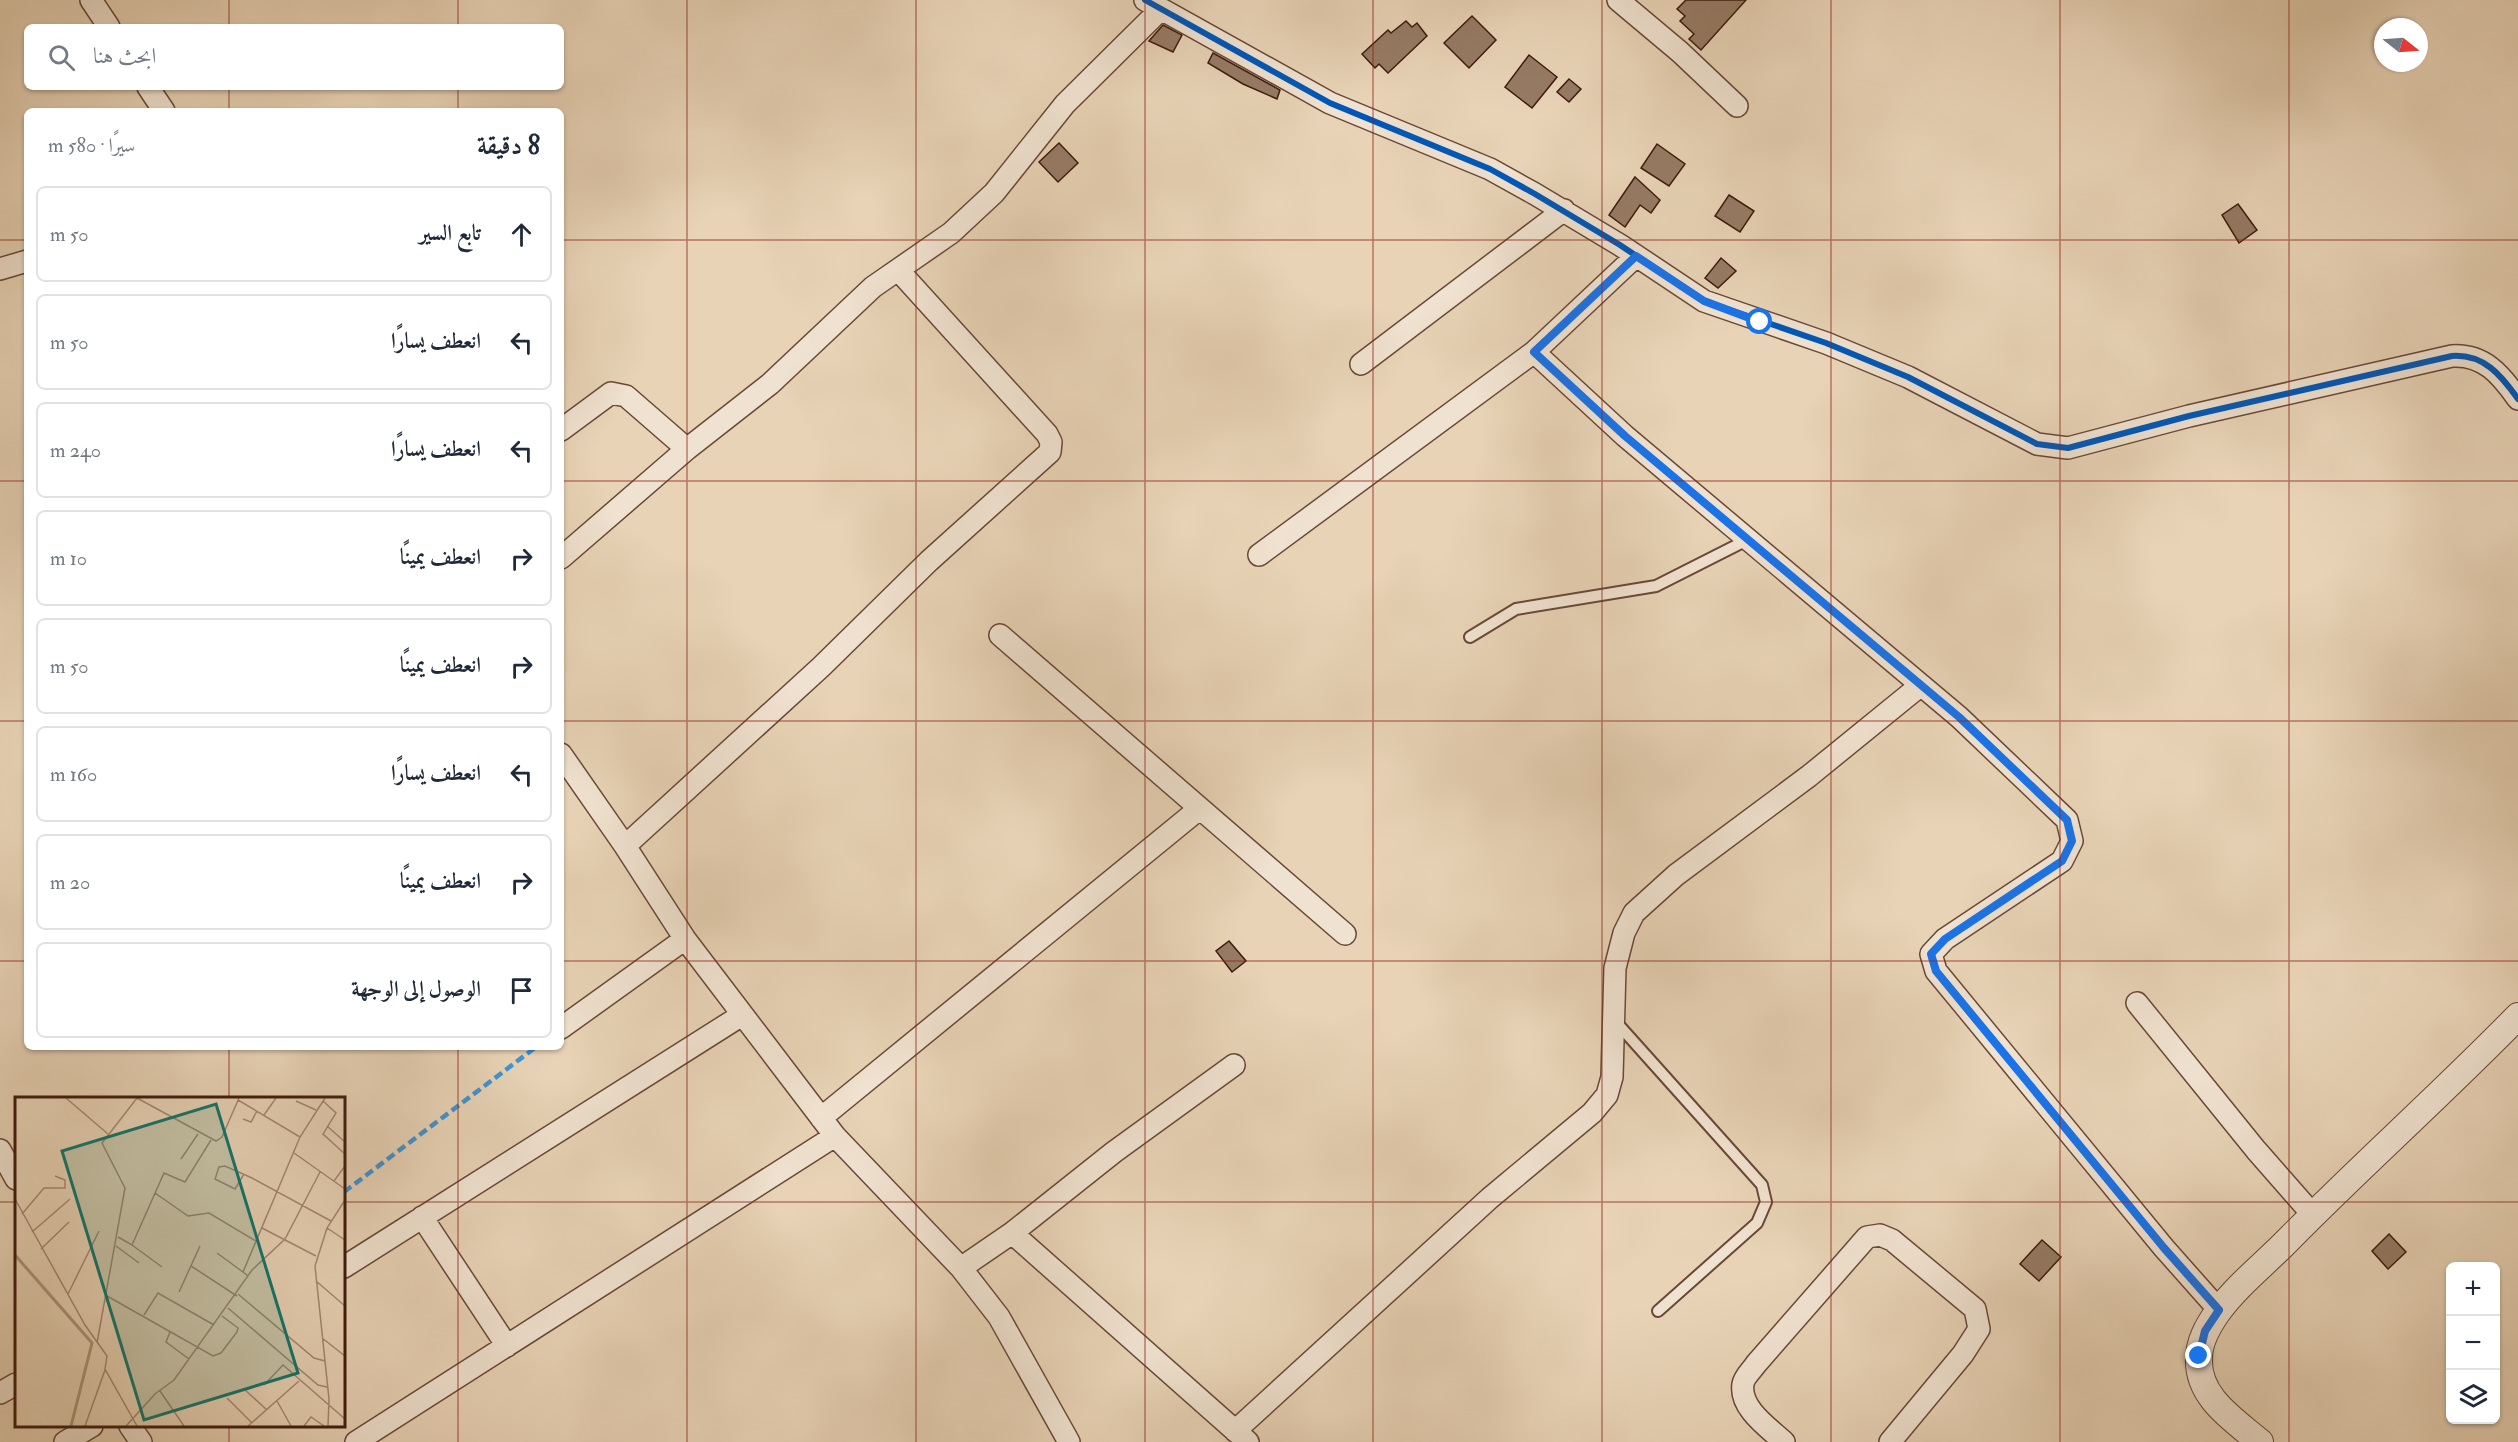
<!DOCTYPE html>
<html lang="ar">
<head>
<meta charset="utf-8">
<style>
  body { margin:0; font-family:"IM FELL Double Pica",Amiri,serif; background:#f6f6f7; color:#1f2937; direction:rtl }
  .controls { position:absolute; right:18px; bottom:18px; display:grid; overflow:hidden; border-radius:9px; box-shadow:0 2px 4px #0004 }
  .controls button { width:54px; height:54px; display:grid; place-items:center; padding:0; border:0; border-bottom:2px solid #e0e1e3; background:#fff; color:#1f2937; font:30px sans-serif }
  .compass { position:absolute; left:2374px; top:18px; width:54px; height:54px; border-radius:50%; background:#fff; box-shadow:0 2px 4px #0004; rotate:107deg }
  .stop { position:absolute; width:18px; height:18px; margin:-14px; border:4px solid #1a73e8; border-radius:50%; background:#fff }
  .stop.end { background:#1a73e8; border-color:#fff; box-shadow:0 2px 6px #0008 }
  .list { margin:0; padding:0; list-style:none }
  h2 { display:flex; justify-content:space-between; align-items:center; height:78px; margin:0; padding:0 24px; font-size:26px }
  h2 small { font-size:20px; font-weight:400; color:#747a83 }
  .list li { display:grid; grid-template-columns:39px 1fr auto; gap:18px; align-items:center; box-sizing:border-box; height:96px; margin:0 12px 12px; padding:0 12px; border:2px solid #e0e1e3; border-radius:9px }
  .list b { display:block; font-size:22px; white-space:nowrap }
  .list em { font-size:20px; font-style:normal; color:#747a83 }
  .icon { flex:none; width:33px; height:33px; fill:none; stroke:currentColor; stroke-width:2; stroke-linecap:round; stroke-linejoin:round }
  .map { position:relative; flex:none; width:2518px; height:1442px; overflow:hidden; direction:ltr }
  .search { position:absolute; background:#fff; box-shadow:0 2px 4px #0004; left:24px; top:24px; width:540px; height:66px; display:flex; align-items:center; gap:15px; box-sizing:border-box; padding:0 21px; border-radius:9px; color:#747a83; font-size:22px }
  .panel { position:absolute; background:#fff; box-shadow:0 2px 4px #0004; left:24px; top:108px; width:540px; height:942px; border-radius:9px; direction:rtl }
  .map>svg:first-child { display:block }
  .building { fill:#967b65; stroke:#3e1b0d; stroke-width:1.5 }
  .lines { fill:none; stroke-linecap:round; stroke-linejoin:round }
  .service-casing { stroke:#684937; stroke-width:14 }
  .minor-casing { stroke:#684937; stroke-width:24 }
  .tertiary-casing { stroke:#684937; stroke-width:28 }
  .service { stroke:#f0e2d0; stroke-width:10 }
  .minor { stroke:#f0e2d0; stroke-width:21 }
  .tertiary { stroke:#f0e2d0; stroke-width:26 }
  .quiet { stroke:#3f94d2; stroke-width:4.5; stroke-dasharray:9 4.5; stroke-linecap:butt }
  .cycleway-casing { stroke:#f0e2d0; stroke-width:10 }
  .cycleway { stroke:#0057b8; stroke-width:6 }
  .route { stroke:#1a73e8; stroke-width:8 }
  .grid { fill:none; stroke:#8f2418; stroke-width:1.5; stroke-opacity:0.55 }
  .inset-river { fill:none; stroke:#ae947d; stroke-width:3 }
  .inset-road { fill:none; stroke:#a48972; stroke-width:1.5 }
  .view { fill:#0f766e; fill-opacity:0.15; stroke:#0f766e; stroke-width:3 }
  .inset-edge { fill:none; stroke:#3e1b0d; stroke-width:3 }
</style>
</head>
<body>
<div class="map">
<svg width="2518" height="1442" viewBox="0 0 2518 1442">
  <rect width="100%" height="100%" fill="#e8d3b6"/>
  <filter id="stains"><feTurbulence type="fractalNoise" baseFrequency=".00333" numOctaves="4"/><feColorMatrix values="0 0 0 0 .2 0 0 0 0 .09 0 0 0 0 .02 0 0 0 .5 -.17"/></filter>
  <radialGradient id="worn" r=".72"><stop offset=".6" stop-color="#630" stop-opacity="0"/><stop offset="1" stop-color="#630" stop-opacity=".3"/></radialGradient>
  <path class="building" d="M1686 0H1746L1701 50 1689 39 1694 34 1680 21 1685 16 1677 9Z
    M1472 16 1496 40 1469 68 1444 43Z
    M1406 21 1412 27 1417 23 1427 36 1388 73 1379 64 1375 68 1362 54 1388 30 1391 33Z
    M1163 25 1182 35 1173 52 1149 41Z
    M1213 53 1280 90 1277 99 1243 84 1208 63Z
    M1529 55 1557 77 1532 108 1505 87Z
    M1569 79 1581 89 1569 102 1557 92Z
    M1059 143 1078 163 1058 182 1039 162Z
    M1657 144 1685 164 1669 186 1641 168Z
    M1635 177 1660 200 1651 213 1640 205 1625 227 1609 215Z
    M1729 195 1754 211 1740 232 1715 216Z
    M2238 204 2257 230 2239 243 2222 215Z
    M1721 258 1736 271 1718 288 1705 278Z
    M1229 941 1246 961 1232 972 1216 951Z
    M2389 1234 2406 1252 2388 1269 2372 1251Z
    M2042 1240 2061 1257 2039 1281 2020 1264Z"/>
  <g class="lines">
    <defs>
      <path id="service" d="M1470 637 1516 609 1656 586 1749 539
        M1616 1022 1762 1185 1766 1202 1757 1223 1658 1311"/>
      <path id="minor" d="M91 0 109 27
        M1145 0 1330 103 1490 169 1535 194 1620 245 1704 301 1826 343 1908 377 2037 444 2068 448 2189 416 2452 356C2484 354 2501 375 2518 399
        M1618 0 1680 52 1737 106
        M148 87 164 111
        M1636 256 1534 352 1625 436 1959 717 2067 820 2072 841 2062 861 1945 939 1931 954 1936 971 2164 1248 2219 1310
        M0 269 27 261
        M1361 364 1564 210
        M561 430 611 393 626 396 687 449
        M1259 555 1534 352
        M561 558 687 449 770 384 873 287 951 233 994 193 1065 104 1161 9
        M1000 635 1345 934
        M561 754 625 846 685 939 835 1136 961 1268 999 1317 1069 1442
        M625 846 821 667 929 561 1050 452 1051 442 1047 434 899 271
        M2137 1003 2256 1150 2313 1215
        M561 1028 685 939
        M821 1118 1199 809
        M0 1150 16 1179
        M422 1217 507 1346
        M1012 1233 1114 1152 1234 1065
        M344 1267 742 1015
        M961 1268 1012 1233 1248 1442
        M0 1393 16 1384
        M130 1426 141 1442
        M1235 1431 1490 1198 1592 1113 1607 1095 1612 1077 1615 968 1624 933 1634 913 1676 875 1809 776 1921 685
        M65 1442 92 1426
        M356 1442 835 1136
        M1784 1442C1769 1428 1739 1408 1743 1384 1744 1377 1752 1370 1756 1364L1867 1237 1880 1235 1892 1240 1975 1309 1979 1329 1963 1354 1890 1442"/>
      <path id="tertiary" d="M2260 1442C2233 1419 2197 1397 2199 1358 2199 1341 2208 1326 2217 1313 2237 1285 2267 1262 2290 1238 2365 1162 2444 1092 2518 1016"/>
    </defs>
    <use href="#service" class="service-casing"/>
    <use href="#minor" class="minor-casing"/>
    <use href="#tertiary" class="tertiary-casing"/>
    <use href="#service" class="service"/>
    <use href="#minor" class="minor"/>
    <use href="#tertiary" class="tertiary"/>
    <path class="quiet" d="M344 1192 536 1047"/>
    <defs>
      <path id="cycleway" d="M1145 0 1330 103 1490 169 1535 194 1620 245 1704 301 1826 343 1908 377 2037 444 2068 448 2189 416 2452 356C2484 354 2501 375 2518 399
        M1636 256 1534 352 1625 436 1959 717 2067 820 2072 841 2062 861 1945 939 1931 954 1936 971 2164 1248 2219 1310"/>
    </defs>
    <use href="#cycleway" class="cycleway-casing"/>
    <use href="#cycleway" class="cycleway"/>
  </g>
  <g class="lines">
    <path class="route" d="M1760 322 1704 301 1636 256 1534 352 1625 436 1959 717 2067 820 2072 841 2062 861 1945 939 1931 954 1936 971 2164 1248 2219 1310 2205 1331 2199 1356"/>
  </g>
  <path class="grid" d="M229 0V27M458 0V27M687 0V1442M916 0V1442M1145 0V1442M1373 0V1442M1602 0V1442M1831 0V1442M2060 0V1442M2289 0V1442M229 87V111M458 87V111M0 240H27M561 240H2518M0 481H27M561 481H2518M0 721H27M561 721H2518M0 961H27M561 961H2518M229 1047V1098M458 1047V1442M0 1202H16M344 1202H2518M229 1426V1442"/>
  <g transform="translate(15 1097)">
    <rect width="330" height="330" fill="#e8d3b6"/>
    <path class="inset-river" d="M0 158 77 246 56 329"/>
    <path class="inset-road" d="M51 1 93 37M122 1 201 44 207 40 224 1M223 3 285 40M281 4 301 13M308 4 321 16 308 37 330 57M249 18 261 1M228 22 236 25 242 14M312 29 330 45M279 56 330 92M166 62 183 37M229 77 220 92 200 82 204 70 210 69 237 81 316 124M319 84 330 69M140 96 173 119 194 116 241 144M0 102 70 228 92 259 90 272 122 329M7 117 29 91H50V83L40 79M247 131 301 159M312 131 330 143M17 135 55 102M103 140 117 148 149 76 170 85 196 43M117 148 147 170M101 149 124 166M26 152 54 125M202 156 228 175M176 169 222 199M233 179 228 175 285 40 310 1M301 184 330 209M164 195 185 149M53 197 84 134M223 197 299 261 310 264M92 199 198 259 206 256 222 235 223 231 207 219M213 211 303 288 312 290M129 218 143 196 199 228M155 235 151 245 174 262M307 241 330 259M82 246 110 91 87 46 122 1M249 288 268 268 330 322M229 292 252 313M145 294 169 329M212 301 237 326M262 304 276 329M70 329 90 273M111 329 140 297 159 283 237 173 270 142 305 75M233 329 284 284M289 329 296 320 309 329M313 329 314 302 300 169 312 131 330 103"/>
    <path class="view" d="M201 7 283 276 129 323 47 54Z"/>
    <rect width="330" height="330" class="inset-edge"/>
  </g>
  <rect width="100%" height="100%" filter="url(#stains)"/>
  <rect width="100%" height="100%" fill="url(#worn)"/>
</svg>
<div class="controls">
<button>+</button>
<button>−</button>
<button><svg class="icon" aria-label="layers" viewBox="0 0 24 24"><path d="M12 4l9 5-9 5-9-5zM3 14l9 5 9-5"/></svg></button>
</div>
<svg class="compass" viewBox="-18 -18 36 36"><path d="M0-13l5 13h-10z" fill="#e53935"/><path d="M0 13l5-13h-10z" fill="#747a83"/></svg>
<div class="stop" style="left:1760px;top:322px"></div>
<div class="stop end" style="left:2199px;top:1356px"></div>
<div class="search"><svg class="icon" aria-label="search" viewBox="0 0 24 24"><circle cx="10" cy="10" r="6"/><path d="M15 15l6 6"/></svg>ابحث هنا</div>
<section class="panel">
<h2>8 دقيقة<small>سيرًا · 580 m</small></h2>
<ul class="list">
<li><svg class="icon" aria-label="ahead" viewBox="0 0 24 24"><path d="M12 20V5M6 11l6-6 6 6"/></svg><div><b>تابع السير</b></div><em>50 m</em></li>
<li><svg class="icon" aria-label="left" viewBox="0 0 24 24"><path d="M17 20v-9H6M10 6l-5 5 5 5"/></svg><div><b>انعطف يسارًا</b></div><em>50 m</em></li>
<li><svg class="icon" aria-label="left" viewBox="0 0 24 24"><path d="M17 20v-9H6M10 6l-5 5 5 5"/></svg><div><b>انعطف يسارًا</b></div><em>240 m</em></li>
<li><svg class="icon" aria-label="right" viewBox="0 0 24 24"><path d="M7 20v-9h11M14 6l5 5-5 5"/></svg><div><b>انعطف يمينًا</b></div><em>10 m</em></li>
<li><svg class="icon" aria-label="right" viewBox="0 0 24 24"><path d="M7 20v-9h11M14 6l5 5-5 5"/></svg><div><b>انعطف يمينًا</b></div><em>50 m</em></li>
<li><svg class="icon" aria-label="left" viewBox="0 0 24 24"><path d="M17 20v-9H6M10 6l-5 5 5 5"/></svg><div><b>انعطف يسارًا</b></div><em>160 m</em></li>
<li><svg class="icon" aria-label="right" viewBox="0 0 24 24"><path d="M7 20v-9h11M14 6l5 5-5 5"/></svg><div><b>انعطف يمينًا</b></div><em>20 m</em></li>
<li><svg class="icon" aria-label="arrive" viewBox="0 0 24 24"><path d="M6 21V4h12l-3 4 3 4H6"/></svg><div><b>الوصول إلى الوجهة</b></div></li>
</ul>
</section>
</div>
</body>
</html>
